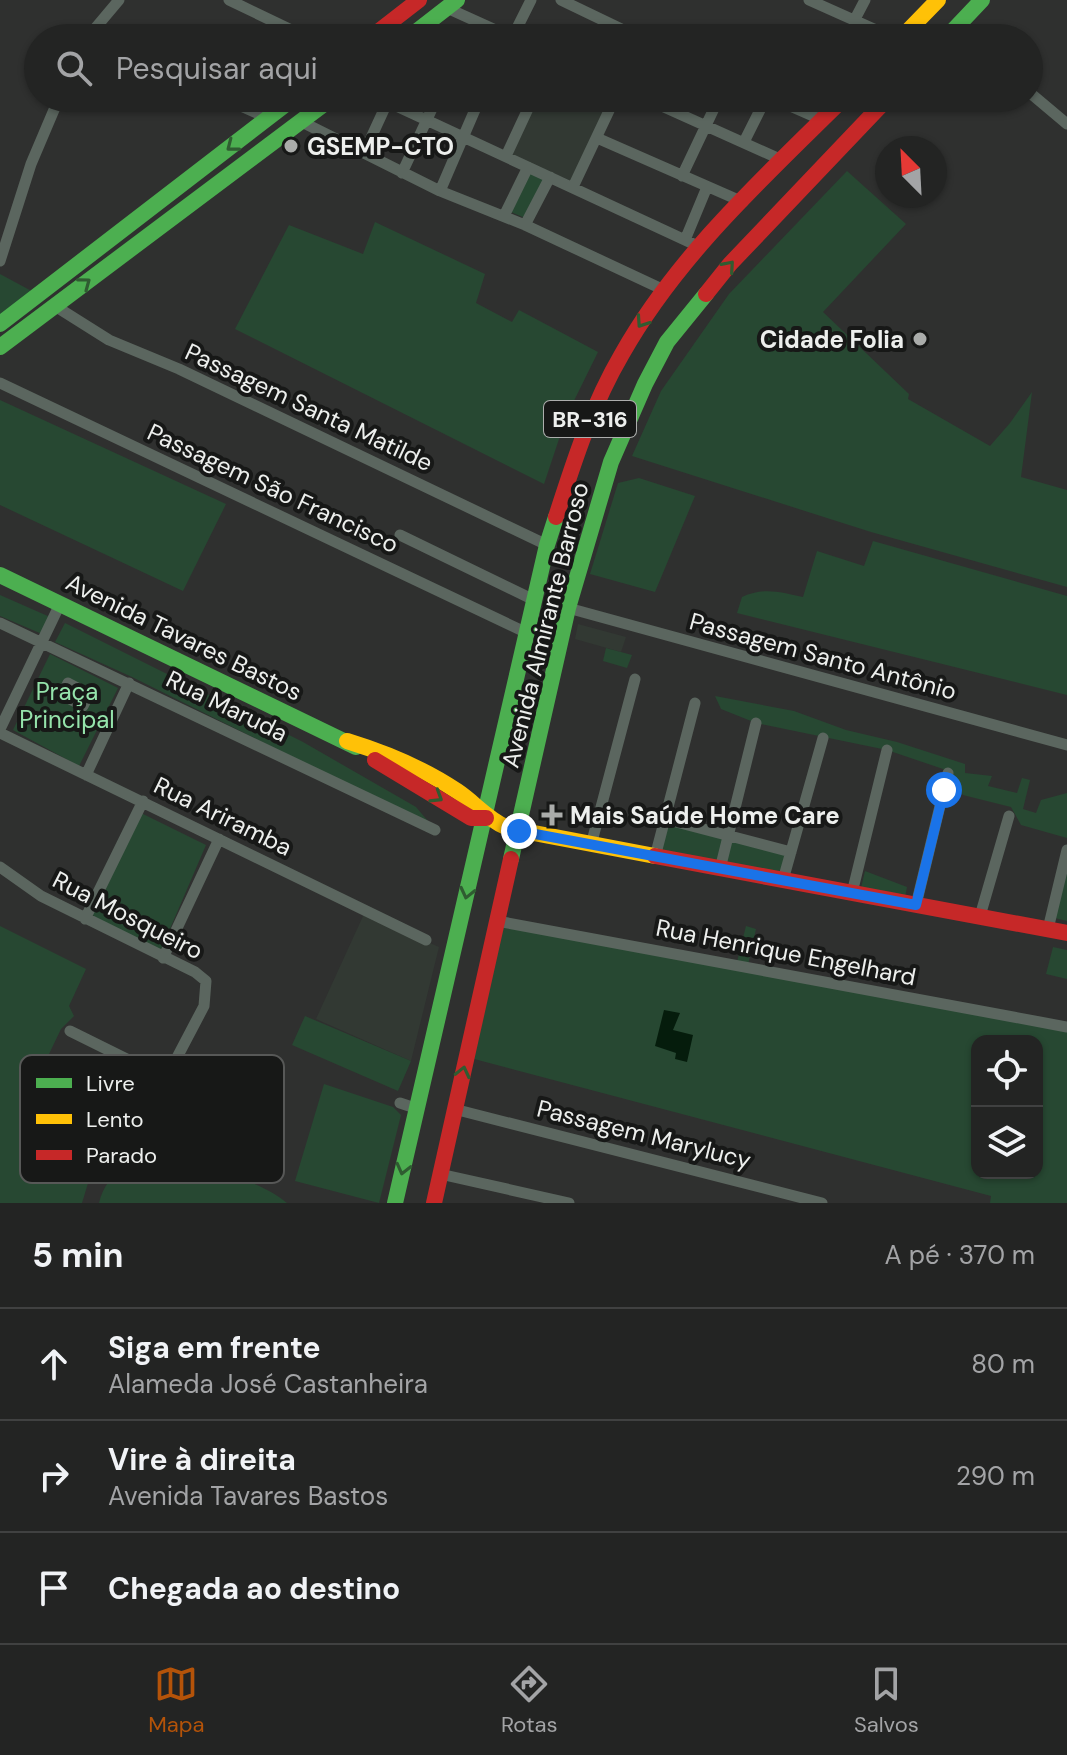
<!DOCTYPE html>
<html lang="pt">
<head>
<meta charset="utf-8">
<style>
  body { margin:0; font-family:"DM Sans",sans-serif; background:#2b2c2b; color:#f1f3f6 }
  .controls { position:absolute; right:24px; bottom:24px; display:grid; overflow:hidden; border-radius:16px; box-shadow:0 2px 6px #0004 }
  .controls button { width:72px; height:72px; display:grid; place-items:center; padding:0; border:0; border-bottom:2px solid #404141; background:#232423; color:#f1f3f6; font:40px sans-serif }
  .compass { position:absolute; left:875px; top:136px; width:72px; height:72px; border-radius:50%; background:#232423; box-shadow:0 2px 6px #0004; rotate:336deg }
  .stop { position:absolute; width:24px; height:24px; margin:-18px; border:6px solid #1a73e8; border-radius:50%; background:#fff }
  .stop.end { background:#1a73e8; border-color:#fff; box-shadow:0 2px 8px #0008 }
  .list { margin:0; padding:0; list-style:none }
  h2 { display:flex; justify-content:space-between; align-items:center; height:104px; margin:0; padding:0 32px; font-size:34px }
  h2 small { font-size:26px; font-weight:400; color:#a3a4a6 }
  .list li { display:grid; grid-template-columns:52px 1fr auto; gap:24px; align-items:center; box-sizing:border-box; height:112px; padding:0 32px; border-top:2px solid #404141 }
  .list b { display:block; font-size:30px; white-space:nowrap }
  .list p { margin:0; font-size:26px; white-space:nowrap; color:#a3a4a6 }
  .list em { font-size:26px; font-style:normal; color:#a3a4a6 }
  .icon { flex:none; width:44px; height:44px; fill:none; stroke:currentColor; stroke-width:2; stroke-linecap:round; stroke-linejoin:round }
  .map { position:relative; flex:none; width:1067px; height:1203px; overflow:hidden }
  .search { position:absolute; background:#232423; box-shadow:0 2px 6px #0004; left:24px; right:24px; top:24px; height:88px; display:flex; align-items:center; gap:20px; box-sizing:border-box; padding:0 28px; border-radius:44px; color:#a3a4a6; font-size:30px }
  .sheet { height:440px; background:#232423 }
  nav { display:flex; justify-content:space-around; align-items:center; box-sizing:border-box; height:112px; border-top:2px solid #404141; background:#232423; font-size:22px; color:#a3a4a6 }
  nav a { display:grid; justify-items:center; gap:4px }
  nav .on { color:#b45309 }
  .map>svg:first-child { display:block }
  .built { fill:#323933 }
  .green { fill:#274832; fill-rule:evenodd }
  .water { fill:#051c0c }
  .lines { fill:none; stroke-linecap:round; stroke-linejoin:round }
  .street { stroke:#5b665f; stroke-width:11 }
  .fast { stroke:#4caf50; stroke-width:16 }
  .slow { stroke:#ffc107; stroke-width:16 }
  .jam { stroke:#c62828; stroke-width:16 }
  .oneway { stroke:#2f5c31 }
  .route { stroke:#1a73e8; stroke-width:10 }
  .poi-dot { fill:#aaacaa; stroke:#171817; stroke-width:3 }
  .labels { text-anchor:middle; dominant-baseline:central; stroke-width:8; stroke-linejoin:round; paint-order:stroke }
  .shield { fill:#171817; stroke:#adaead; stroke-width:2 }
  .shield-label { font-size:22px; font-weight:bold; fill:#edefed }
  .poi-label { font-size:24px; font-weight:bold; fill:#edefed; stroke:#171817; text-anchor:start }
  .street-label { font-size:24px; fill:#edefed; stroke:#171817 }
  .park-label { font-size:24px; fill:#95e3ab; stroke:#171817 }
  .key { fill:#171817; stroke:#575857; stroke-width:2 }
  .key-label { font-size:22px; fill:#edefed }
</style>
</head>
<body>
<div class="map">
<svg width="1067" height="1203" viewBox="0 0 1067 1203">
  <rect width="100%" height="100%" fill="#2f302f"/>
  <path class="built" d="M536 98H610L571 181 510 154Z
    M578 624 626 637 621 652 575 639Z
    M364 914 439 947 411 1061 316 1019Z"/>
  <path class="green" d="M847 171 906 224 823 312 909 394 908 399 990 446 1010 423 1032 392 1021 477 1067 490V587L871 532 632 456 661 391 729 294Z
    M529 172 545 178 525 218 511 212Z
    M375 222 485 274 476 303 512 322 519 310 598 352 567 415 544 484 235 329 289 225 363 254Z
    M0 274 39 295 0 325Z
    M0 400 226 504 183 591 0 505Z
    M639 478 695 496 655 592 590 574 618 483Z
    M873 541 1067 596V695L737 613 742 597C764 587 780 592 803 597L817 551 864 566Z
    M0 595 50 617 42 634 0 616Z
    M65 623 303 742 416 807 433 827 132 677 55 642Z
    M606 648 632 655 627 668 603 661Z
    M50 654 118 688 79 766 13 730Z
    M715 696 794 711 846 730 897 742 965 764V773L992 776 988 786 1017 793 1022 778 1030 780 1023 809 1036 813 1041 800 1067 793V838L1021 825 1011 807 963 795 949 771 887 750 756 723 721 709Z
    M141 813 206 845 160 952 92 915Z
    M669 823 724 837 717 863 661 851Z
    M732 839 787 854 780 873 726 862Z
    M1067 850V921L1051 917Z
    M865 871 907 887 905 898 861 888Z
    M496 920 1067 1027V1203H990L991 1196 463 1056ZM977 1041H1037V1173H977Z
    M0 926 86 969 69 1006 74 1016 61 1029 49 1054 72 1097 94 1113 105 1127 82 1203H0Z
    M746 926 756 929 748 965 737 962Z
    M1053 947 1067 950V979L1046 974Z
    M305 1016 411 1061 398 1091 292 1045Z
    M324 1084 393 1107 401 1115 379 1203 295 1181Z
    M166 1158C203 1168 258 1178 287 1203H99C107 1170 134 1159 166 1158Z"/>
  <path class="water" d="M664 1010 680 1013 673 1030 693 1035 687 1062 675 1059 676 1053 655 1046Z"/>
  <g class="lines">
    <path class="street" d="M229 0 308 38
      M561 0 640 38
      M809 0 894 38
      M447 8 513 38
      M854 21 865 0
      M87 38 119 0
      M512 38 531 0
      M1029 92 1067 124
      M223 98 268 118
      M379 98 700 247
      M514 98 530 105
      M644 98 782 160
      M772 98 822 120
      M302 122 440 191 525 225 664 290
      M597 138 743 202
      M744 142 766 98
      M364 153 387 103
      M506 156 533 98
      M402 173 437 98
      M682 176 719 98
      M573 187 615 98
      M440 191 480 98
      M504 216 528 167
      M525 225 550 177
      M685 240 707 187
      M0 261 31 164 59 98
      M55 306 109 340 179 369 547 545
      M0 383 527 633
      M400 535 534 600
      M568 608 1067 745
      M0 623 435 830
      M68 683 89 694 83 706 62 695Z
      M0 729 60 604
      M0 733 426 940
      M86 775 129 683
      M665 819 791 852
      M591 845 635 679
      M655 857 695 703
      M0 867 41 896 195 972 206 981 204 1006 162 1086 147 1101 110 1124
      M720 869 756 723
      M783 880 823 738
      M852 893 887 750
      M916 905 948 773
      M980 916 1009 816
      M85 919 143 801
      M497 921 1067 1027
      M1048 929 1067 850
      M163 958 219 839
      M70 1031 167 1079
      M400 1103 418 1109
      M454 1109 822 1203
      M440 1174 569 1203"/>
    <path class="fast" d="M408 38 457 0
      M946 38 982 0
      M0 324 294 98
      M0 347 332 98
      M0 575 356 747
      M511 859 568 608 611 462 645 384 667 342 706 294
      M395 1203 547 545 556 517"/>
    <path class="slow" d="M901 38 938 0
      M347 741C386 753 423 768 457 791 475 803 488 820 508 828L655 856"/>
    <path class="jam" d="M370 38 419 0
      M706 294 730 264 888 98
      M556 517C574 461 592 405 622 354 678 255 764 177 844 98
      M375 760 471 818H486
      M655 856 1067 933
      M434 1203 511 859"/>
  </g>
  <defs><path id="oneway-chevron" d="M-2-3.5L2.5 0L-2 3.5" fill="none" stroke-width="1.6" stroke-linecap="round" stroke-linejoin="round" transform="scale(2)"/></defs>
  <g class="oneway">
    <use href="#oneway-chevron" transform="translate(232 146) rotate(142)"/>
    <use href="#oneway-chevron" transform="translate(729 266) rotate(-49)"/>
    <use href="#oneway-chevron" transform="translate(85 283) rotate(-37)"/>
    <use href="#oneway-chevron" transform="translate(642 322) rotate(124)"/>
    <use href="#oneway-chevron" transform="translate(437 797) rotate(32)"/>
    <use href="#oneway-chevron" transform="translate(467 893) rotate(103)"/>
    <use href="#oneway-chevron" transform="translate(463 1072) rotate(-77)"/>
    <use href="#oneway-chevron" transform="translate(403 1169) rotate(104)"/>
  </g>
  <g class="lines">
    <path class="route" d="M519 831 916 905 944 790"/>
  </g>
  <g class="poi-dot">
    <circle cx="291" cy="146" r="8"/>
    <circle cx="920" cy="339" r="8"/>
    <path d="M548 803h8v8h8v8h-8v8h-8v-8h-8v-8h8z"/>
  </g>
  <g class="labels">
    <rect class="shield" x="544" y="401" width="92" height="36" rx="6"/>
    <g class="shield-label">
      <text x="590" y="419">BR-316</text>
    </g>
    <g class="poi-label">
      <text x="307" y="146">GSEMP-CTO</text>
      <text x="904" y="339" text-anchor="end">Cidade Folia</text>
      <text x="570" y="815">Mais Saúde Home Care</text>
    </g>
    <g class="street-label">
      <text transform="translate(309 407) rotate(25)">Passagem Santa Matilde</text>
      <text transform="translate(273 488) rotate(25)">Passagem São Francisco</text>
      <text transform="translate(545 625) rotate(-76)">Avenida Almirante Barroso</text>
      <text transform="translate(184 637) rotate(26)">Avenida Tavares Bastos</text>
      <text transform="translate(823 656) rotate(15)">Passagem Santo Antônio</text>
      <text transform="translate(227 706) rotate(26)">Rua Maruda</text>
      <text transform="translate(223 816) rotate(26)">Rua Ariramba</text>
      <text transform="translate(128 915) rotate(27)">Rua Mosqueiro</text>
      <text transform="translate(786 952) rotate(11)">Rua Henrique Engelhard</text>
      <text transform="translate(644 1134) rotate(14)">Passagem Marylucy</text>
    </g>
    <g class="park-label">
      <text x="67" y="691">Praça<tspan x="67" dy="28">Principal</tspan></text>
    </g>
  </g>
  <rect x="20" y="1055" width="264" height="128" rx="12" class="key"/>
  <rect x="36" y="1078" width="36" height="10" fill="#4caf50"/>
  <rect x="36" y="1114" width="36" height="10" fill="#ffc107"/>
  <rect x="36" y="1150" width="36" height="10" fill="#c62828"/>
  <g class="key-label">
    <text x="86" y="1091">Livre</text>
    <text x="86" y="1127">Lento</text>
    <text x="86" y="1163">Parado</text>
  </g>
</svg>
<div class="controls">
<button><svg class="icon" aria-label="locate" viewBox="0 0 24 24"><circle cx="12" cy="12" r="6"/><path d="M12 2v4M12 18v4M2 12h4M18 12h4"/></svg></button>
<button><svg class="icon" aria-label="layers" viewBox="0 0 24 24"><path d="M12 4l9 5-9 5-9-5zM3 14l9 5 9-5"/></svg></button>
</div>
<svg class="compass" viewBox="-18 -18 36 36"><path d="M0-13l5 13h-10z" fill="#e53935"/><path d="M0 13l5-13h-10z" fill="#a3a4a6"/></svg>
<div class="stop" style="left:944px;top:790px"></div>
<div class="stop end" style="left:519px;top:831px"></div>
<div class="search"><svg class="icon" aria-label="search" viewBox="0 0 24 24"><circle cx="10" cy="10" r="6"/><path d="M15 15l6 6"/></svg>Pesquisar aqui</div>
</div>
<section class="sheet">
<h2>5 min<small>A pé · 370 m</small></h2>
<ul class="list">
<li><svg class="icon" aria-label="ahead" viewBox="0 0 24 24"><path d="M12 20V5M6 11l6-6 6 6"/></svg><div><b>Siga em frente</b><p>Alameda José Castanheira</p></div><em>80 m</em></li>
<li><svg class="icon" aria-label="right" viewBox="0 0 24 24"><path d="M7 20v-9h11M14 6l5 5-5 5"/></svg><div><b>Vire à direita</b><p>Avenida Tavares Bastos</p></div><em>290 m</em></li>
<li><svg class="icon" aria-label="arrive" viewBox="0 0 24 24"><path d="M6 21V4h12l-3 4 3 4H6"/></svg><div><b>Chegada ao destino</b></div></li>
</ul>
</section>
<nav>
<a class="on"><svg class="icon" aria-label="map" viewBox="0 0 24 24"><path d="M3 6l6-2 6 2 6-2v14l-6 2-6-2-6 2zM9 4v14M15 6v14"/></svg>Mapa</a>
<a><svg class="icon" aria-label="directions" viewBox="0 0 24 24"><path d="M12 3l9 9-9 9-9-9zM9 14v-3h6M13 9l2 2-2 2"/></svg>Rotas</a>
<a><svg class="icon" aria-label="saved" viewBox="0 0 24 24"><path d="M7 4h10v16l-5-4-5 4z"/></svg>Salvos</a>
</nav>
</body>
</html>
